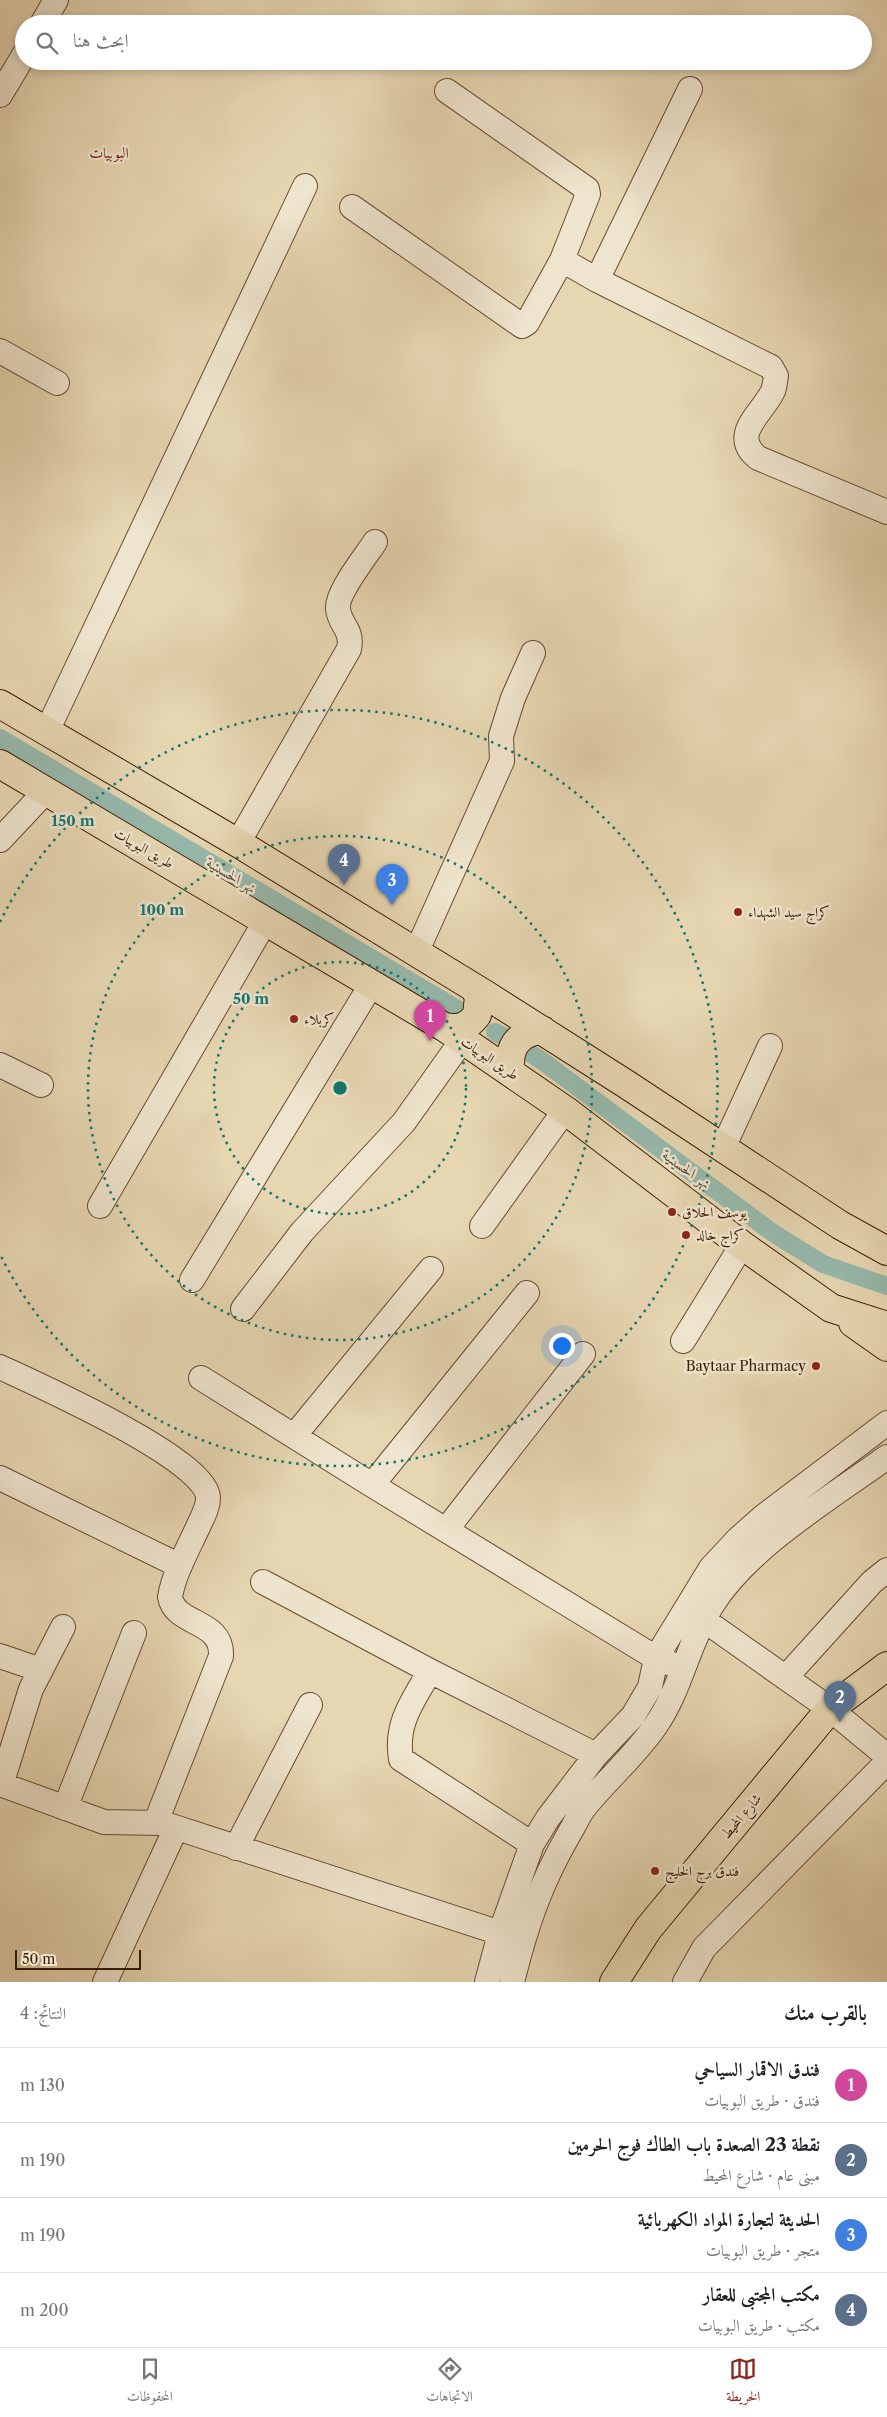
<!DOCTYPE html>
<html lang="ar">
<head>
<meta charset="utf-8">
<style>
  body { margin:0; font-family:"Libre Caslon Text",Amiri,serif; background:#f2f2f2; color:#202124; direction:rtl }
  .scale { position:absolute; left:15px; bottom:12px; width:126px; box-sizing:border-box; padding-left:5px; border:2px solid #3d1e06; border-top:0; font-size:14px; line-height:18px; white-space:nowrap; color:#3d1e06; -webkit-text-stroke:4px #efe4cd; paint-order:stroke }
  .you { position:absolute; left:561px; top:1345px; width:18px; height:18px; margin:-12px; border:4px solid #fff; border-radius:50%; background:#1a73e8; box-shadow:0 0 0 8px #1a73e833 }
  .badge { display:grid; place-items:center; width:32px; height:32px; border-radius:50%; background:#8f2418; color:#fff; font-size:16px; font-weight:700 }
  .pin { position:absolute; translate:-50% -41px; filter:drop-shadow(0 1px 2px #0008) }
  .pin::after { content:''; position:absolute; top:26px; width:18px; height:15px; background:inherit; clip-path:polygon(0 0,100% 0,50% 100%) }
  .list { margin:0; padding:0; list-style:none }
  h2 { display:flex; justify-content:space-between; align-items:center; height:65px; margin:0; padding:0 20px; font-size:21px }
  h2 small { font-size:16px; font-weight:400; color:#757577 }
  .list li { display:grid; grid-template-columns:32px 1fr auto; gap:15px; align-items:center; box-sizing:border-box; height:75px; padding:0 20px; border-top:1px solid #e0e0e0 }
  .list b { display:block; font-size:19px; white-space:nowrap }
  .list p { margin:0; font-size:16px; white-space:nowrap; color:#757577 }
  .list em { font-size:16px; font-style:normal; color:#757577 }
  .icon { flex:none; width:28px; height:28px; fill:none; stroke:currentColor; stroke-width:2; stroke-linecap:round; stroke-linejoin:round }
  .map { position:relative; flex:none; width:887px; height:1982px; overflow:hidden; direction:ltr }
  .search { position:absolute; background:#fff; box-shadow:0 2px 8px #0003; left:15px; right:15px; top:15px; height:55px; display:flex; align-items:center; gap:12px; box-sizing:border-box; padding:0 18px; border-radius:28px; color:#757577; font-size:19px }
  .sheet { height:365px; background:#fff }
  nav { display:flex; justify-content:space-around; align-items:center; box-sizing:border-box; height:70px; border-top:1px solid #e0e0e0; background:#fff; font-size:14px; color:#757577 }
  nav a { display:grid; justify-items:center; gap:2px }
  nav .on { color:#8f2418 }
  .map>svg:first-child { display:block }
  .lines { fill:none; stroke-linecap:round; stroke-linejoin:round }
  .canal { stroke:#96b9ac; stroke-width:18 }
  .minor-casing { stroke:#674c31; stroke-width:26 }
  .major-casing { stroke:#3d1e06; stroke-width:30 }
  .minor { stroke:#efe4cd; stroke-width:24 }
  .major { stroke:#e6d6b2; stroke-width:28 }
  .ring { fill:none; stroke:#0f766e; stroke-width:2.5; stroke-dasharray:2.5 5 }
  .poi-dot { fill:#8f2418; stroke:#efe4cd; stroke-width:2 }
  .labels { text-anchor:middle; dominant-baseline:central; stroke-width:5; stroke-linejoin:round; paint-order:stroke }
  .street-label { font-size:14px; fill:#3d1e06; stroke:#efe4cd }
  .poi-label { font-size:14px; fill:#3d1e06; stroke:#efe4cd; text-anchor:start }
  .neighbourhood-label { font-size:15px; fill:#7a1f14; stroke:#efe4cd }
  .water-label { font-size:15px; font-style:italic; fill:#584c38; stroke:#efe4cd }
  .centre { fill:#0f766e; stroke:#efe4cd; stroke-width:2.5 }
  .ring-label { font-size:15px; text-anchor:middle; font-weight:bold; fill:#0f766e; stroke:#efe4cd; stroke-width:5; stroke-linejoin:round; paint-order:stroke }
</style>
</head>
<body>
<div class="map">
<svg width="887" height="1982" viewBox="0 0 887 1982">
  <rect width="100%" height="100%" fill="#e6d6b2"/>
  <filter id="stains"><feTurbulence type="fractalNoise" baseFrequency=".004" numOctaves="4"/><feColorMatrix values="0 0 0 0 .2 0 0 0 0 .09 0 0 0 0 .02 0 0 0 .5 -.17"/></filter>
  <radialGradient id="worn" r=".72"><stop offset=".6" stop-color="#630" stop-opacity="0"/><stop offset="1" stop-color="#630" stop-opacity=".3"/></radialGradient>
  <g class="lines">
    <path class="canal" d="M0 738 464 1013
      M495 1032 506 1038
      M523 1049 541 1060 773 1233 823 1264 887 1286"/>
    <defs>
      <path id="minor" d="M42 24 56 0
        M447 91 587 189 588 194 562 260 597 280 771 367 776 376C775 380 775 386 773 391 762 414 729 435 758 458L887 512
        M0 95 24 55
        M352 207 522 326 527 323 562 260
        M597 280 690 89
        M0 351 57 383
        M47 731 305 186
        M0 840 46 791
        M238 843 349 649C353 629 340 626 338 609 336 593 366 556 375 542
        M416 953 502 761 501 736 513 698 533 653
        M0 1065 41 1085
        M723 1148 770 1046
        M100 1206 266 920
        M482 1226 565 1110
        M192 1280 371 985
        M243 1309 302 1232 404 1122 463 1039
        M683 1341 742 1245
        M0 1367C36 1384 208 1460 208 1498 208 1508 202 1518 198 1527 188 1549 174 1573 170 1597 175 1626 223 1619 221 1656L156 1822
        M201 1378 372 1485 656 1658 669 1663
        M294 1436 431 1269
        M0 1478 180 1566
        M372 1485 527 1293
        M446 1530 583 1354
        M263 1582 430 1671 596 1755
        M704 1620 830 1709 887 1756
        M0 1656 41 1670
        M430 1671C413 1701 395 1723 401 1759L532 1844
        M786 1677 872 1582 887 1570
        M0 1784 104 1822 162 1823 516 1938
        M1 1785 31 1689 63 1627
        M65 1808 134 1633
        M236 1848 310 1705
        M105 1982 176 1828
        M487 1982 500 1934 532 1844 548 1818 596 1755 633 1716 650 1687 656 1658 711 1568 738 1539 764 1516 887 1423
        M512 1982C526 1926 540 1884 569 1834 574 1826 578 1816 584 1808 606 1780 636 1755 656 1725 681 1689 688 1643 712 1605 748 1547 832 1497 887 1457
        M685 1982 704 1948 887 1762"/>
      <path id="major" d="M0 704 238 843 486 995 626 1084 840 1225 887 1251
        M0 764 444 1027 565 1110 742 1245 831 1308 887 1326
        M444 1027C459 1030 468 1027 477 1015L479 997 475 989
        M511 1073C507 1049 517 1032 542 1030
        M853 1323 887 1347
        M614 1982 648 1929 830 1709 887 1666"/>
    </defs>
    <use href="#minor" class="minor-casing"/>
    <use href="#major" class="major-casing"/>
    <use href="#minor" class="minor"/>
    <use href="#major" class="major"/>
  </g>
  <g class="ring">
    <circle cx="340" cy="1088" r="126"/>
    <circle cx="340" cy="1088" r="252"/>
    <path d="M0 922A378 378 0 1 1 0 1254"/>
  </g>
  <g class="poi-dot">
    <circle cx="738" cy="912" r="5"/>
    <circle cx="294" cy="1019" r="5"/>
    <circle cx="672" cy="1212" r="5"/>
    <circle cx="686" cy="1235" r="5"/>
    <circle cx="816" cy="1366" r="5"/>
    <circle cx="655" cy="1871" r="5"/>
  </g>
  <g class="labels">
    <g class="street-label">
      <text transform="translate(144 848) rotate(30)">طريق البوبيات</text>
      <text transform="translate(490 1058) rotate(34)">طريق البوبيات</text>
      <text transform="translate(741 1816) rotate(-50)">شارع المحيط</text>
    </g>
    <g class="poi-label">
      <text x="748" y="912">كراج سيد الشهداء</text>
      <text x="304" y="1019">كربلاء</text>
      <text x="682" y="1212">يوسف الحلاق</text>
      <text x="696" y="1235">كراج خالد</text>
      <text x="806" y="1366" text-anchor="end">Baytaar Pharmacy</text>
      <text x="665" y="1871">فندق برج الخليج</text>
    </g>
    <g class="neighbourhood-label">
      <text x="109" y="152">البوبيات</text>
    </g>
    <g class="water-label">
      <text transform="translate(232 875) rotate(31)">نهر الحسينية</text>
      <text transform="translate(687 1169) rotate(36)">نهر الحسينية</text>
    </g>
  </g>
  <circle cx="340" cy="1088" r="8" class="centre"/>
  <g class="ring-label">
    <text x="73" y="826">150 m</text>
    <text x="162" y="915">100 m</text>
    <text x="251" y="1004">50 m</text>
  </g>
  <rect width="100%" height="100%" filter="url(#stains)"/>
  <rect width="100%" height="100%" fill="url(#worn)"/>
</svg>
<div class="scale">50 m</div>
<div class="you"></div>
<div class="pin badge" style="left:430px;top:1041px;background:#d1479c">1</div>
<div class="pin badge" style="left:840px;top:1722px;background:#5c6f8a">2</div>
<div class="pin badge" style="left:392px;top:905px;background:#3f7fe0">3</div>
<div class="pin badge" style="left:344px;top:885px;background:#5c6f8a">4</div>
<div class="search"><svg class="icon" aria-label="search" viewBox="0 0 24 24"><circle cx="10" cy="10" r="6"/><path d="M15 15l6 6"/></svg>ابحث هنا</div>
</div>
<section class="sheet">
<h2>بالقرب منك<small>النتائج: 4</small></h2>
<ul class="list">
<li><span class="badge" style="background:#d1479c">1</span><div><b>فندق الاقمار السياحي</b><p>فندق · طريق البوبيات</p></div><em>130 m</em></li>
<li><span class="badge" style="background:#5c6f8a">2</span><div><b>نقطة 23 الصعدة باب الطاك فوج الحرمين</b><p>مبنى عام · شارع المحيط</p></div><em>190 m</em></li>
<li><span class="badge" style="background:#3f7fe0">3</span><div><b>الحديثة لتجارة المواد الكهربائية</b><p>متجر · طريق البوبيات</p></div><em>190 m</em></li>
<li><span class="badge" style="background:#5c6f8a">4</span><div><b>مكتب المجتبى للعقار</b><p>مكتب · طريق البوبيات</p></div><em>200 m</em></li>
</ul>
</section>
<nav>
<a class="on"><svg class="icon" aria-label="map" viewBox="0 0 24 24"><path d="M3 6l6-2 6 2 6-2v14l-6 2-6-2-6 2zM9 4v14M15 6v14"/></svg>الخريطة</a>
<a><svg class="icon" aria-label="directions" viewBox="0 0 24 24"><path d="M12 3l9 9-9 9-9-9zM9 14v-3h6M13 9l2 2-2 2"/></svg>الاتجاهات</a>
<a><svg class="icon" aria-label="saved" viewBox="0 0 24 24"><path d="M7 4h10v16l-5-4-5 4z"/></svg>المحفوظات</a>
</nav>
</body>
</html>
